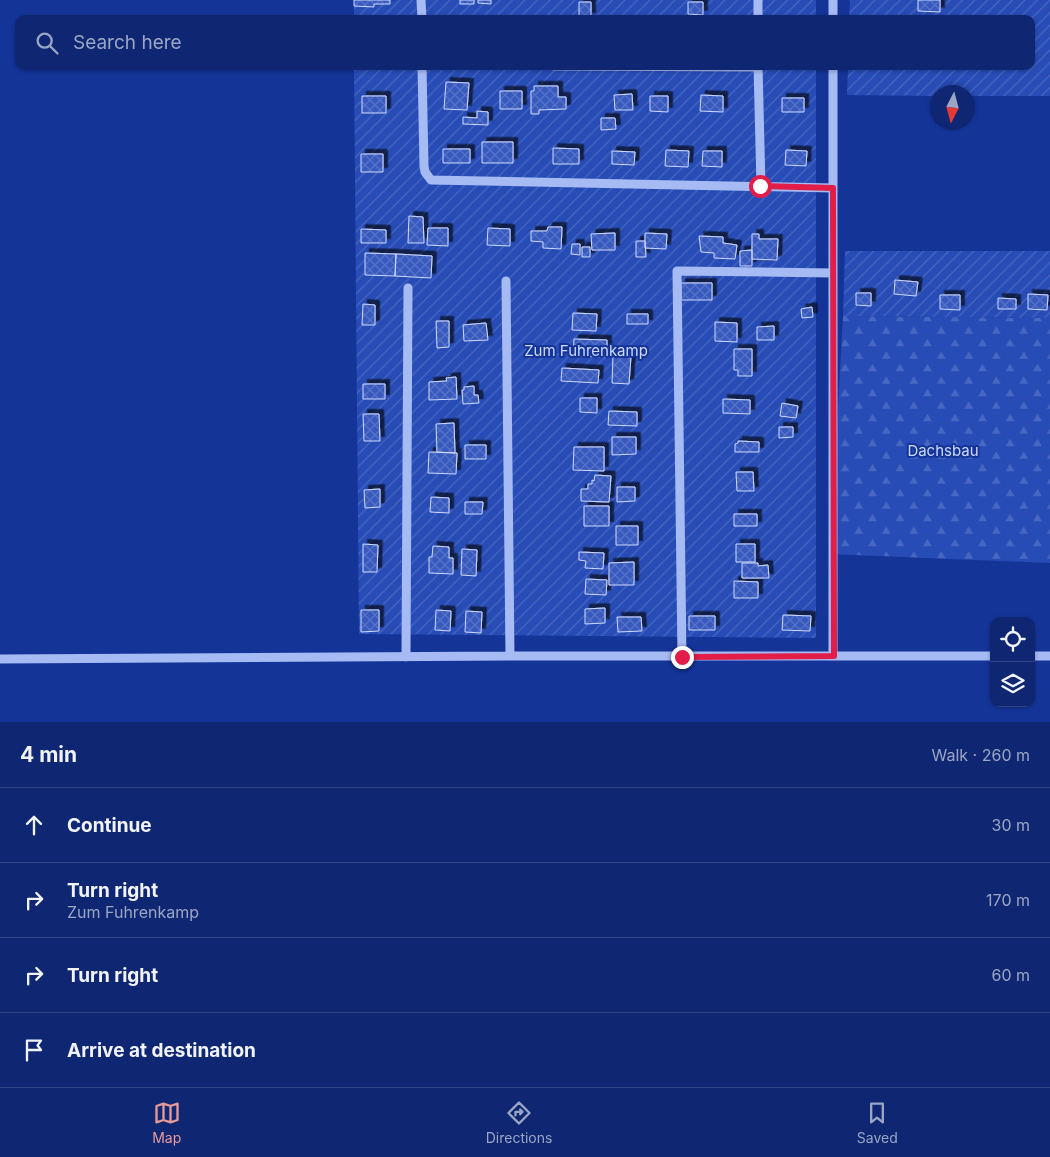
<!DOCTYPE html>
<html lang="en">
<head>
<meta charset="utf-8">
<style>
  body { margin:0; font-family:Inter,sans-serif; background:#182f77; color:#f1f3f6 }
  .controls { position:absolute; right:15px; bottom:15px; display:grid; overflow:hidden; border-radius:10px; box-shadow:0 1px 4px #0004 }
  .controls button { width:45px; height:45px; display:grid; place-items:center; padding:0; border:0; border-bottom:1px solid #2f4484; background:#0f2772; color:#f1f3f6; font:25px sans-serif }
  .compass { position:absolute; left:930px; top:85px; width:45px; height:45px; border-radius:50%; background:#0f2772; box-shadow:0 1px 4px #0004; rotate:186deg }
  .stop { position:absolute; width:15px; height:15px; margin:-11px; border:4px solid #e11d48; border-radius:50%; background:#fff }
  .stop.end { background:#e11d48; border-color:#fff; box-shadow:0 1px 5px #0008 }
  .list { margin:0; padding:0; list-style:none }
  h2 { display:flex; justify-content:space-between; align-items:center; height:65px; margin:0; padding:0 20px; font-size:21px }
  h2 small { font-size:16px; font-weight:400; color:#9ba5c4 }
  .list li { display:grid; grid-template-columns:32px 1fr auto; gap:15px; align-items:center; box-sizing:border-box; height:75px; padding:0 20px; border-top:1px solid #2f4484 }
  .list b { display:block; font-size:19px; white-space:nowrap }
  .list p { margin:0; font-size:16px; white-space:nowrap; color:#9ba5c4 }
  .list em { font-size:16px; font-style:normal; color:#9ba5c4 }
  .icon { flex:none; width:28px; height:28px; fill:none; stroke:currentColor; stroke-width:2; stroke-linecap:round; stroke-linejoin:round }
  .map { position:relative; flex:none; width:1050px; height:722px; overflow:hidden }
  .search { position:absolute; background:#0f2772; box-shadow:0 1px 4px #0004; left:15px; right:15px; top:15px; height:55px; display:flex; align-items:center; gap:12px; box-sizing:border-box; padding:0 18px; border-radius:10px; color:#9ba5c4; font-size:19px }
  .sheet { height:365px; background:#0f2772 }
  nav { display:flex; justify-content:space-around; align-items:center; box-sizing:border-box; height:70px; border-top:1px solid #2f4484; background:#0f2772; font-size:14px; color:#9ba5c4 }
  nav a { display:grid; justify-items:center; gap:2px }
  nav .on { color:#e69b98 }
  .map>svg:first-child { display:block }
  .forest { fill:url(#forest-firs) }
  .garden { fill:url(#garden-furrows) }
  .building { fill:url(#building-cross-hatch); stroke:#cedafd; filter:url(#shadow) }
  .lines { fill:none; stroke-linecap:round; stroke-linejoin:round }
  .minor { stroke:#a6baf3; stroke-width:9 }
  .route { stroke:#e11d48; stroke-width:6 }
  .labels { text-anchor:middle; dominant-baseline:central; stroke-width:4; stroke-linejoin:round; paint-order:stroke }
  .park-label { font-size:15px; fill:#cedafd; stroke:#143498 }
</style>
</head>
<body>
<div class="map">
<svg width="1050" height="722" viewBox="0 0 1050 722">
  <defs>
    <pattern id="forest-firs" width="22" height="20" patternUnits="userSpaceOnUse" patternTransform="scale(1.25)"><rect width="22" height="20" fill="#274cb6"/><path d="M5 1l3.5 6h-7zM16 11l3.5 6h-7z" fill="#4767c1"/></pattern>
    <pattern id="garden-furrows" width="10" height="10" patternUnits="userSpaceOnUse" patternTransform="scale(1.25)"><rect width="10" height="10" fill="#274cb6"/><path d="M-1 1l2-2M0 10L10 0M9 11l2-2" fill="none" stroke="#4767c1"/></pattern>
    <pattern id="building-cross-hatch" width="8" height="8" patternUnits="userSpaceOnUse" patternTransform="scale(1.25)"><rect width="8" height="8" fill="#385abe"/><path d="M0 0l8 8M0 8l8-8" fill="none" stroke="#5673c8"/></pattern>
    <filter id="shadow"><feDropShadow dx="4.5" dy="-4.5" stdDeviation="0" flood-color="#0009"/></filter>
  </defs>
  <rect width="100%" height="100%" fill="#143498"/>
  <path class="forest" d="M843 316 1050 318V563L830 554Z"/>
  <path class="garden" d="M354 0H816V19H354Z
    M850 0H1050V96H968V92H938L937 96 847 95 848 66H1031V19H849Z
    M354 66H816V638L359 634Z
    M845 251H1050V318L843 316Z"/>
  <path class="building" d="M354 0H390V4H374V7L354 6Z
    M460 0H474V4H460Z
    M478 0H491V4L478 3Z
    M918 0H940V12L918 11Z
    M579 2H591V17H579Z
    M688 2H703V15L688 14Z
    M446 82 469 83 467 110 444 109Z
    M534 86H558V97H566V109L539 110V114H531V91H534Z
    M500 91H522V109H500Z
    M632 94 633 110H615L614 95Z
    M701 95 723 96V112L700 111Z
    M362 96H386V113H362Z
    M650 96H668V112L650 111Z
    M782 98H804V112H782Z
    M477 111 488 112V125L463 124V117L477 118Z
    M601 118H615L616 129 601 130Z
    M482 142H513V163H482Z
    M553 148 579 149V164H553Z
    M443 149H470V163H443Z
    M666 150 689 151 688 167 665 166Z
    M786 150 807 151 806 166 785 165Z
    M612 151 635 152 634 165 612 164Z
    M703 151H722V167L702 166Z
    M361 154H383V172H361Z
    M409 216 423 217 424 243H408Z
    M548 227H562L561 249 543 248V242L531 241V231H547Z
    M428 228H448V246L427 245Z
    M488 228 510 229V246L487 245Z
    M361 229 386 230V243H361Z
    M615 233V250H592L591 234Z
    M645 233 667 234 666 249 645 248Z
    M752 234H759V239H778L777 260 752 259Z
    M699 236 723 237V243L737 245 735 259 714 258V253L701 252Z
    M636 241H645L646 257H636Z
    M572 244H580V255L571 254Z
    M582 247H590V257H582Z
    M752 250V266H740V251Z
    M365 253 396 254 395 276 365 275Z
    M396 254 432 256 431 278 395 276Z
    M895 280 918 282 916 296 894 294Z
    M681 283H712V300H681Z
    M856 293H871V306L856 305Z
    M1028 294 1048 295 1047 310 1028 309Z
    M940 295H960V310L940 309Z
    M998 298 1016 299V309H998Z
    M363 304 375 305V325H362Z
    M812 307 813 317 802 318 801 309Z
    M573 313 597 314 596 331 572 330Z
    M627 314H648V324H627Z
    M436 321H449V347L437 348Z
    M715 322 737 323V342L715 341Z
    M486 323 488 340 464 341 463 325Z
    M774 326V340H757V327Z
    M574 339 607 340V357L573 356Z
    M734 349H752V376H738V370H734Z
    M613 355 631 356 629 384 612 383Z
    M562 368 599 370 598 383 561 381Z
    M456 377 457 399 429 400V382L447 381 446 378Z
    M363 384H385V399H363Z
    M474 386V395H478L479 403 463 404 462 390H464V387Z
    M580 398H597V413L580 412Z
    M723 399 750 400V414L723 413Z
    M782 403 798 406 796 418 780 416Z
    M609 411 637 412V426L608 425Z
    M363 414H379L380 441H364Z
    M454 423 455 453 437 452 436 424Z
    M779 427H793V437L779 438Z
    M612 437H636V454L612 455Z
    M738 441 759 442V452H735V444L738 443Z
    M465 445H486V459H465Z
    M574 447H604V471L573 470Z
    M429 452 457 453 456 474 428 473Z
    M736 472H753L754 491H737Z
    M595 475 611 476 609 502 581 501V489H588V484H592V480L594 481Z
    M617 487H635V501L617 502Z
    M380 489V507L365 508 364 490Z
    M431 497 449 498V513L430 512Z
    M465 502H483L482 514H465Z
    M584 506H609V526H584Z
    M734 514H757V526H734Z
    M616 526H638V545H616Z
    M363 544 378 545 377 572H363Z
    M736 544H755V562H736Z
    M433 546 449 547V558H453V574L429 573V557H432Z
    M462 549 477 550 476 576 461 575Z
    M579 552 604 553 603 569 585 568 586 561 579 560Z
    M634 562V585H609V563Z
    M742 563H758V566L768 565 769 578H742Z
    M586 579 607 580 606 595 585 594Z
    M734 581 758 582V598H734Z
    M605 608V623L585 624V609Z
    M361 610H379V631L361 632Z
    M436 610 451 611 450 631 435 630Z
    M466 611 482 612 481 633 465 632Z
    M783 615 811 616 810 631 782 630Z
    M689 616H715V630H689Z
    M617 617H641L642 631 618 632Z"/>
  <g class="lines">
    <path class="minor" d="M421 0 422 19
      M758 0V19
      M833 0V19
      M422 66 424 166 425 172 431 180 833 188
      M554 66 758 67
      M758 66 761 186
      M833 66V656
      M506 281 510 656
      M1031 656H1050
      M406 657 408 288
      M682 657 677 271 833 273
      M0 659 510 656H994"/>
  </g>
  <g class="lines">
    <path class="route" d="M682 657 834 656 833 188 760 186"/>
  </g>
  <g class="labels">
    <g class="park-label">
      <text x="586" y="350">Zum Fuhrenkamp</text>
      <text x="943" y="450">Dachsbau</text>
    </g>
  </g>
</svg>
<div class="controls">
<button><svg class="icon" aria-label="locate" viewBox="0 0 24 24"><circle cx="12" cy="12" r="6"/><path d="M12 2v4M12 18v4M2 12h4M18 12h4"/></svg></button>
<button><svg class="icon" aria-label="layers" viewBox="0 0 24 24"><path d="M12 4l9 5-9 5-9-5zM3 14l9 5 9-5"/></svg></button>
</div>
<svg class="compass" viewBox="-18 -18 36 36"><path d="M0-13l5 13h-10z" fill="#e53935"/><path d="M0 13l5-13h-10z" fill="#9ba5c4"/></svg>
<div class="stop" style="left:760px;top:186px"></div>
<div class="stop end" style="left:682px;top:657px"></div>
<div class="search"><svg class="icon" aria-label="search" viewBox="0 0 24 24"><circle cx="10" cy="10" r="6"/><path d="M15 15l6 6"/></svg>Search here</div>
</div>
<section class="sheet">
<h2>4 min<small>Walk · 260 m</small></h2>
<ul class="list">
<li><svg class="icon" aria-label="ahead" viewBox="0 0 24 24"><path d="M12 20V5M6 11l6-6 6 6"/></svg><div><b>Continue</b></div><em>30 m</em></li>
<li><svg class="icon" aria-label="right" viewBox="0 0 24 24"><path d="M7 20v-9h11M14 6l5 5-5 5"/></svg><div><b>Turn right</b><p>Zum Fuhrenkamp</p></div><em>170 m</em></li>
<li><svg class="icon" aria-label="right" viewBox="0 0 24 24"><path d="M7 20v-9h11M14 6l5 5-5 5"/></svg><div><b>Turn right</b></div><em>60 m</em></li>
<li><svg class="icon" aria-label="arrive" viewBox="0 0 24 24"><path d="M6 21V4h12l-3 4 3 4H6"/></svg><div><b>Arrive at destination</b></div></li>
</ul>
</section>
<nav>
<a class="on"><svg class="icon" aria-label="map" viewBox="0 0 24 24"><path d="M3 6l6-2 6 2 6-2v14l-6 2-6-2-6 2zM9 4v14M15 6v14"/></svg>Map</a>
<a><svg class="icon" aria-label="directions" viewBox="0 0 24 24"><path d="M12 3l9 9-9 9-9-9zM9 14v-3h6M13 9l2 2-2 2"/></svg>Directions</a>
<a><svg class="icon" aria-label="saved" viewBox="0 0 24 24"><path d="M7 4h10v16l-5-4-5 4z"/></svg>Saved</a>
</nav>
</body>
</html>
